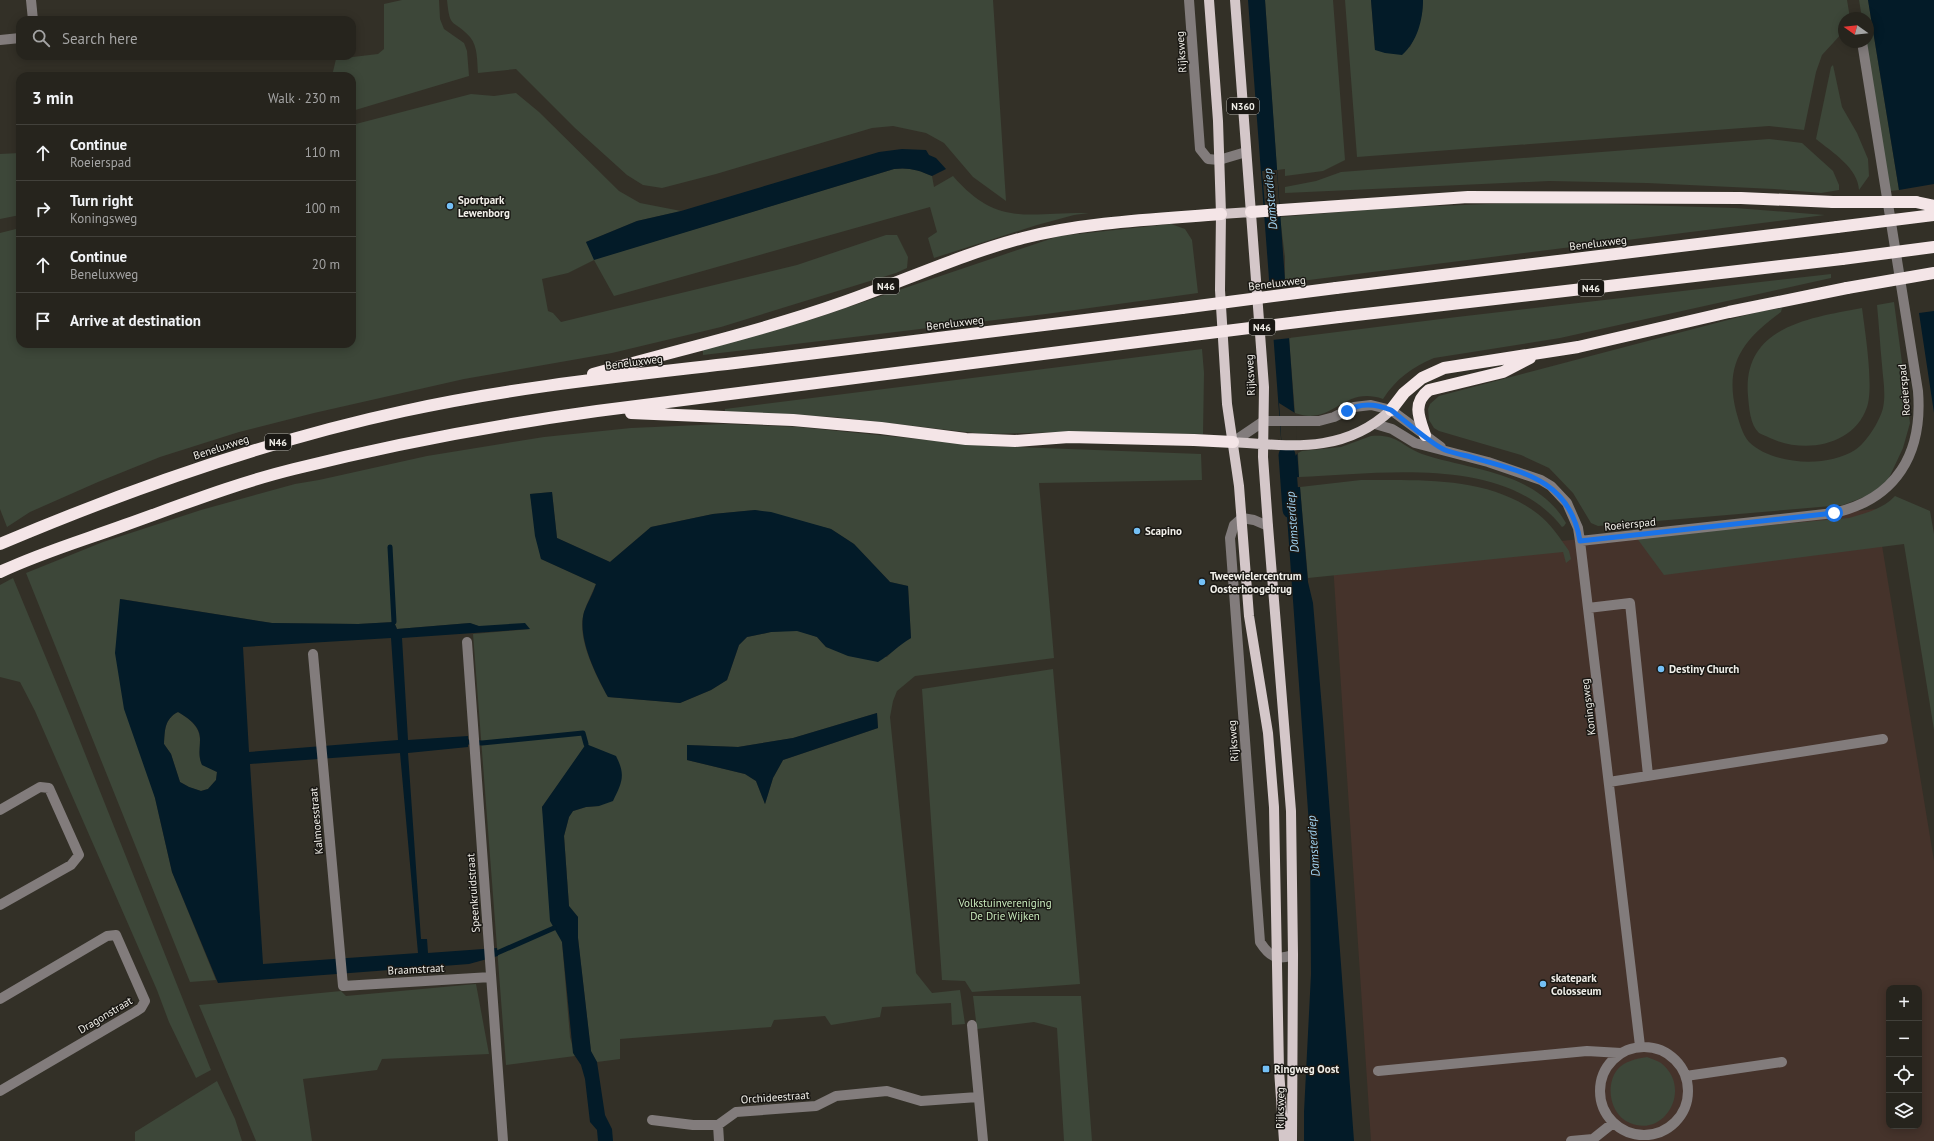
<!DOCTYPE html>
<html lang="en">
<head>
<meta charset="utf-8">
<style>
  body { margin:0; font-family:"PT Sans",sans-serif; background:#32302a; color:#f1f3f6 }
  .controls { position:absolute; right:12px; bottom:12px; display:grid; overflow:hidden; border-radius:8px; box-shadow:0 2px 10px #0003 }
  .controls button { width:36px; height:36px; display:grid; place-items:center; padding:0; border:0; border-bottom:1px solid #42413b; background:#26241d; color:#f1f3f6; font:20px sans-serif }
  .compass { position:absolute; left:1838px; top:12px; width:36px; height:36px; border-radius:50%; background:#26241d; box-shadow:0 2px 10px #0003; rotate:285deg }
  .stop { position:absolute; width:12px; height:12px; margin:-9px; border:3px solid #1a73e8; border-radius:50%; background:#fff }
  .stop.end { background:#1a73e8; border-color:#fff; box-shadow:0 1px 4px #0008 }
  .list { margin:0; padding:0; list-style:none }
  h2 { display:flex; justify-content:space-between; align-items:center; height:52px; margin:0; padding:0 16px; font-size:17px }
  h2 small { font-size:13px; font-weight:400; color:#a4a4a4 }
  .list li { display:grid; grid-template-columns:26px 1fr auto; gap:12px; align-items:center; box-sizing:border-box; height:56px; padding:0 16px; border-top:1px solid #42413b }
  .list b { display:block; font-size:15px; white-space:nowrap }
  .list p { margin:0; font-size:13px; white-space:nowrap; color:#a4a4a4 }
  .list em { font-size:13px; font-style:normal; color:#a4a4a4 }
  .icon { flex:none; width:22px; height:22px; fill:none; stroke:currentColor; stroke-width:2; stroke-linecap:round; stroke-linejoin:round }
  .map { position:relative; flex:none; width:1934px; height:1141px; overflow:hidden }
  .search { position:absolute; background:#26241d; box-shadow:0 2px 10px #0003; left:16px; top:16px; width:340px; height:44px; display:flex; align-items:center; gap:10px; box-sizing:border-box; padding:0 14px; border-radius:12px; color:#a4a4a4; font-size:15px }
  .panel { position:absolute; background:#26241d; box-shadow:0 2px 10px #0003; left:16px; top:72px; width:340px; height:276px; border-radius:12px }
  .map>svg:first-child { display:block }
  .commercial { fill:#45332b; fill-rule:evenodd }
  .green { fill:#3d4739; fill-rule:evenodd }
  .water { fill:#031b28; fill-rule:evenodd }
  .pier { fill:#333027 }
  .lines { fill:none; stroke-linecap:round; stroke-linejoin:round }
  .stream { stroke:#031b28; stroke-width:5 }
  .canal { stroke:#031b28; stroke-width:17 }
  .minor { stroke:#827c7c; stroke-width:10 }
  .major { stroke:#d4c7c9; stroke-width:10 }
  .highway { stroke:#f4e5e7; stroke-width:12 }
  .highway-bridge { stroke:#f4e5e7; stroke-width:12 }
  .route { stroke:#1a73e8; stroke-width:5 }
  .poi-dot { fill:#74c0f6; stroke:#1a1814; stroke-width:1.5 }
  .labels { text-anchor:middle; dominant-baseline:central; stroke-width:3; stroke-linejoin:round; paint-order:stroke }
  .shield { fill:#1a1814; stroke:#b0aea9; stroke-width:1 }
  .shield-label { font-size:10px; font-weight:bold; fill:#f1efe9 }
  .street-label { font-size:11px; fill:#f1efe9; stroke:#1a1814 }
  .poi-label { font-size:11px; font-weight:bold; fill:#f1efe9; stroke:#1a1814; text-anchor:start }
  .park-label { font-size:11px; fill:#c8eabc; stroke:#1a1814 }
  .water-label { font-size:12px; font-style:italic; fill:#a3d7f7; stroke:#1a1814 }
</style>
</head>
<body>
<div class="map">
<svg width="1934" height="1141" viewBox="0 0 1934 1141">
  <rect width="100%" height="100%" fill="#333027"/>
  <path class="commercial" d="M1876 509 1934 861V1141H1371L1333 564ZM1889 988H1919V1126H1889Z"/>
  <path class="green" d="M402 0H439L440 19 444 29 464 43 467 51 469 76 352 111V76H332L336 59 378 54 384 49V4Z
    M447 0H993L1006 201 973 177 944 143 926 133 893 126 872 128 716 174 662 188 643 185 627 175 575 128 516 69 478 73C477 62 478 46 470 37 453 18 450 31 447 0Z
    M1265 0H1333L1345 160 1323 171 1285 176V169L1277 170Z
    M1345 0H1371L1375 50 1410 47C1417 32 1423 17 1423 0H1847L1850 18H1844V31L1822 55 1816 72 1804 130 1769 126 1357 157Z
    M1859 0H1868L1899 190 1890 191 1865 42H1868V18H1862Z
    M1833 65 1842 107 1857 133 1868 159 1869 176 1859 190C1858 168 1832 152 1816 139L1831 67Z
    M516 93 539 112 619 191 640 203 681 211 637 221 586 242 595 259 894 169C908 167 919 170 932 176L934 187 953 176C998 228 1028 212 1089 213L1074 215 1037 225 934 258 928 238 937 232 930 207 614 296 594 260 568 273 542 279 548 311 553 313 561 322 797 265 886 235H897L908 257 907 268 896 273 721 327 612 353 464 379 314 413 239 432 160 457 98 482 30 512 7 527 0 509V233L20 228V344H352V125L471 94 494 96Z
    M1769 139 1802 143 1833 171 1839 185V190L1821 193 1774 189 1647 183 1549 181 1285 193V187L1316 181 1341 172Z
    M20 153V215L0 219V154Z
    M1541 202 1735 208 1825 215 1285 283V257L1280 217 1389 208Z
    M1171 224 1185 229 1192 240 1198 293 1046 314 703 355V349L810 320 1059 236Z
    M1831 274V278L1560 338 1434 358C1412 367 1396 379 1383 399 1342 385 1334 427 1295 413L1289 338 1457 317Z
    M1894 302 1910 423 1903 448 1887 482 1872 494 1843 505 1598 526 1591 523 1573 493 1549 468 1521 455 1439 431 1434 428 1429 420 1428 409 1430 404 1439 396 1758 312 1782 308 1781 312C1744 339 1724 363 1736 411 1739 421 1742 434 1749 442 1773 465 1827 468 1855 450 1866 443 1880 421 1883 408 1886 394 1883 379 1882 365 1880 345 1879 325 1877 305Z
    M1862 308C1865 331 1874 387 1867 407 1854 446 1804 454 1770 438 1767 436 1762 435 1759 433 1750 425 1749 407 1748 396 1742 326 1810 318 1862 308Z
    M1202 349 1204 373 1203 434 1071 432 984 434 835 417 725 412V409Z
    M724 424 798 427 988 446 1201 454 1202 480 1039 483 1054 658 915 676 897 691 893 701 890 717 916 973 932 993 960 990 965 1024 952 1025 951 1003 882 1007 880 1017 831 1025 825 1016 774 1020 771 1027 620 1039V1059L597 1062 591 1052 578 938V917L569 906 564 836 569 817 573 811 586 807 599 806 586 745 542 807 562 942 570 1037 575 1056 506 1065 473 634 530 629 478 626 470 623 397 629 394 622 358 624 272 623 121 599 155 798 172 872 216 980 190 982 26 573 103 542 201 510 295 484 319 480 427 456 544 437 631 428ZM552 492 557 538 610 562 651 527 713 514 755 510 831 529 854 544 890 582 908 586 911 638 898 645 887 657 826 647 817 637 797 630 771 632 747 637 739 645 727 680 711 690 680 703 608 697C596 675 576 638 584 612 587 603 592 593 596 584L541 559 530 494ZM877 713 878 728 783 760 773 778 765 804 756 781 745 774 687 760V745L738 747 793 738Z
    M1371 436C1398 434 1401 446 1422 454 1473 471 1536 471 1566 523L1564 526 1562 527C1505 454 1379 474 1299 477L1298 453 1302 451 1341 447Z
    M1361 480C1419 480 1490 476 1538 514 1551 524 1560 538 1569 551L1571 559 1566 563 1563 552 1308 578 1300 487Z
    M1895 496 1930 511 1934 534V730L1904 544 1664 575 1636 537 1849 518C1866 513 1883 509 1895 496Z
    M13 578 70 716 211 1070 196 1078 169 1022 157 990 35 711 20 682 0 677V585Z
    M1053 669 1080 984 972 992 965 981 942 980 922 689Z
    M178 712C188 718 200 726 200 740 200 749 198 756 202 764L217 772 216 780 208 789 201 791 189 787 180 782 171 754 164 744C165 731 164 719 178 712Z
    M476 984 489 1054 382 1059 377 1070 303 1079 312 1141H256L199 1005 341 991 346 996Z
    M973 996H1081L1092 1141H1064L1057 1028 1034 1022 977 1029Z
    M1647 1057C1652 1059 1658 1061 1661 1063 1693 1088 1665 1138 1630 1123 1610 1115 1605 1086 1617 1070 1624 1061 1636 1059 1647 1057Z
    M217 1081 235 1119 242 1141H135V1132Z"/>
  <path class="water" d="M1248 0H1265L1299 477 1284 478Z
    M1371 0H1423C1423 20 1417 42 1402 55L1385 53 1375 50Z
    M1868 0H1934V184L1899 190Z
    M902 149 926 150 929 155 936 158 946 169 932 176C919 170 908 167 894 169L594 260 586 242 637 221 681 211 879 152Z
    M1934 311V413L1919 313Z
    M1300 487 1308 582 1313 603 1323 720 1354 1141H1304V1112L1311 974 1310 839 1285 488Z
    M552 492 557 538 610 562 651 527 713 514 755 510 771 512 831 529 854 544 890 582 908 586 911 638C899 645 890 655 878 662L848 656 826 647 817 637 797 631 771 632 747 637 739 645 727 680 711 690 680 703 608 697C596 675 577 638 584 612 587 603 593 594 596 584L541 559 535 536 530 494Z
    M120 599 272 623 358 624 394 622 397 629 470 623 479 626 525 623 530 629 402 638 408 740 468 736V747L408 753 421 939H427L428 953 497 948 498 956 469 964 218 983 172 872 155 798 124 709 115 653ZM391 638 398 740 249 752 243 647ZM178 712C188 718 201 726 200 740 200 749 198 756 202 765L217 772 216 780 208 789 201 791 189 787 180 782 171 754 164 744C165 731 164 719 178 712ZM400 753 418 953 263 964 250 764Z
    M877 713 878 728 783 760 773 778 765 804 756 781 745 774 687 760V745L738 747 793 738Z
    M586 744 616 756C626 775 622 783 613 801L599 806 586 807 573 811 569 817 564 836 569 906 578 917V938L591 1051 597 1062 605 1115 612 1129 613 1141H598L597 1130 590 1122 585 1079 581 1065 573 1053 562 942 550 921 542 807Z"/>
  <path class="pier" d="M1277 170 1280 217 1266 218 1262 171Z
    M1287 282 1291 338 1272 340 1268 285Z
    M1279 403 1295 413 1298 453 1283 468Z"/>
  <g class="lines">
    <path class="stream" d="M390 547 394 622
      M468 742 482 743 583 733 586 744
      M497 953 554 928"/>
    <path class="canal" d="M1287 455 1291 510"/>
    <path class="minor" d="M31 0 33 20
      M1189 0 1200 149 1208 159 1219 160 1246 152
      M0 40 20 38
      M1375 424 1392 429 1415 443 1488 462 1541 480 1551 486 1567 503 1578 528 1580 541 1640 1046
      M1233 442 1264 421H1319L1334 417 1354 407 1371 405 1391 410 1441 447
      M1268 526 1254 520 1242 518 1234 525 1230 538 1260 942C1269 956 1276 961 1293 955
      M1580 541 1834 513C1896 499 1923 454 1918 391L1862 42
      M1588 608 1630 603 1648 775
      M467 642 503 1141
      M313 654 343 986 491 977
      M1609 782 1883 739
      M0 810 40 787 49 788 79 855 71 865 0 905
      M0 999 107 936 116 935 145 1001 141 1008 135 1012 0 1091
      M972 1025 983 1141
      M1600 1091a44 44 0 1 1 88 0a44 44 0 1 1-88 0Z
      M1378 1071 1587 1051 1621 1053
      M1686 1076 1782 1062
      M652 1120 693 1125H718L719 1141
      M718 1125 736 1112 816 1106 836 1096 887 1091 921 1101 978 1097
      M1571 1141 1593 1139 1613 1123"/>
    <path class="major" d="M1209 0 1218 121 1221 214 1220 290 1227 404 1239 486 1249 616 1268 733 1274 807 1279 1070 1284 1141
      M1235 0 1264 387 1263 457 1268 526 1291 811 1293 955 1292 1141
      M1221 214 1251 212
      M1233 442C1292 446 1344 454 1391 410"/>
    <path class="highway" d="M1916 202 1934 206
      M1251 212 1468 197 1741 198 1833 202
      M1336 288 1837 227
      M1339 317 1842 259
      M593 374C677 350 762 331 844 302 904 281 962 254 1023 238 1084 222 1158 219 1221 214
      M1391 410 1404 393 1422 378 1444 368 1578 347 1729 312 1847 288
      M631 413 793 420 881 428 966 439 1015 441 1069 437 1194 440 1233 442
      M1425 435C1419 418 1412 403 1429 390L1503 372 1530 358
      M0 544C130 489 265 441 404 411 513 387 624 376 735 363 884 345 1033 326 1182 308
      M0 572C40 553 84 540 125 525 181 505 237 483 294 469 394 444 495 425 597 411L1185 336"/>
    <path class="highway-bridge" d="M1833 202H1916
      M1837 227 1934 215
      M1842 259 1934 247
      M1847 288 1934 273
      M1182 308 1336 288
      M1185 336 1339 317"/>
  </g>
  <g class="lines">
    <path class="route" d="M1347 411C1361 402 1376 404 1391 410 1404 420 1431 444 1445 450 1453 453 1463 455 1471 457 1523 472 1570 480 1580 541L1834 513"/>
  </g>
  <g class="poi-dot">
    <circle cx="450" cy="206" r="4"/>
    <circle cx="1137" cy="531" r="4"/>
    <circle cx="1202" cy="582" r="4"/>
    <circle cx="1661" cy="669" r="4"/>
    <circle cx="1543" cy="984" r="4"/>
    <rect x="1262" y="1065" width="8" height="8" rx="2"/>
  </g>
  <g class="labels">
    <g class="shield">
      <rect x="1227" y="98" width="32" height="16" rx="3"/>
      <rect x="873" y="278" width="26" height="16" rx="3"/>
      <rect x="1578" y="280" width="26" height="16" rx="3"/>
      <rect x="1249" y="319" width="26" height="16" rx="3"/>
      <rect x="265" y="434" width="26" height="16" rx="3"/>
    </g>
    <g class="shield-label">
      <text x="1243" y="106">N360</text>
      <text x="886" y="286">N46</text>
      <text x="1591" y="288">N46</text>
      <text x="1262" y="327">N46</text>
      <text x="278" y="442">N46</text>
    </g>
    <g class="street-label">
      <text transform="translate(1181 52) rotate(-94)">Rijksweg</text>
      <text transform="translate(1598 243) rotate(-7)">Beneluxweg</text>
      <text transform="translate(1277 283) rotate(-7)">Beneluxweg</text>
      <text transform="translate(955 323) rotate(-7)">Beneluxweg</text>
      <text transform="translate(634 362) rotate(-7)">Beneluxweg</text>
      <text transform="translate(1250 375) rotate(-93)">Rijksweg</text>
      <text transform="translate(1904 390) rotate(-95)">Roeierspad</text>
      <text transform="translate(221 447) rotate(-18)">Beneluxweg</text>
      <text transform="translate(1630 524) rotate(-6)">Roeierspad</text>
      <text transform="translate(1588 707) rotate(-97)">Koningsweg</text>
      <text transform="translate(1233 741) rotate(-94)">Rijksweg</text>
      <text transform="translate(316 821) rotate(-95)">Kalmoesstraat</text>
      <text transform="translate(473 893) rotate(-94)">Speenkruidstraat</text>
      <text transform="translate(416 969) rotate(-3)">Braamstraat</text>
      <text transform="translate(105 1015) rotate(-31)">Dragonstraat</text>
      <text transform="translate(775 1097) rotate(-4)">Orchideestraat</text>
      <text transform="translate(1280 1108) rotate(-89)">Rijksweg</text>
    </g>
    <g class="poi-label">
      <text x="458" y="200">Sportpark<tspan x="458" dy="13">Lewenborg</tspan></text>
      <text x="1145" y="531">Scapino</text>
      <text x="1210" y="576">Tweewielercentrum<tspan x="1210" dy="13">Oosterhoogebrug</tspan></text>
      <text x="1669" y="669">Destiny Church</text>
      <text x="1551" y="978">skatepark<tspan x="1551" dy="13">Colosseum</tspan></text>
      <text x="1274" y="1069">Ringweg Oost</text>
    </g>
    <g class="park-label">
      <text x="1005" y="903">Volkstuinvereniging<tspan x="1005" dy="13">De Drie Wijken</tspan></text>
    </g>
    <g class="water-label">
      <text transform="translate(1270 199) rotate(-95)">Damsterdiep</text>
      <text transform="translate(1292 522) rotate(-94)">Damsterdiep</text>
      <text transform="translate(1313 846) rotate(-94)">Damsterdiep</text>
    </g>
  </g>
</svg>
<div class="controls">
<button>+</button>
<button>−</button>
<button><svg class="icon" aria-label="locate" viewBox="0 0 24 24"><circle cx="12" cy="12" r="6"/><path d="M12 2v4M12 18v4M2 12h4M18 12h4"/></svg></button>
<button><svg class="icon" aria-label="layers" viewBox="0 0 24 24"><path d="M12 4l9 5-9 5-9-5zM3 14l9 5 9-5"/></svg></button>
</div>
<svg class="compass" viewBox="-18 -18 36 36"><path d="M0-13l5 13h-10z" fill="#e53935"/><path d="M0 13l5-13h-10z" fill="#a4a4a4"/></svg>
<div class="stop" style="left:1834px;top:513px"></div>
<div class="stop end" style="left:1347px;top:411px"></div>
<div class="search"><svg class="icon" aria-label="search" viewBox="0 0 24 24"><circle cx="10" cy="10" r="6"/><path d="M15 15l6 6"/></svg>Search here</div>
<section class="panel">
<h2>3 min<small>Walk · 230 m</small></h2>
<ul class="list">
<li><svg class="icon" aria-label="ahead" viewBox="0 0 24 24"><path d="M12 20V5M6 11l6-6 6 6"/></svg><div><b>Continue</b><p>Roeierspad</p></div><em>110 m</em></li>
<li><svg class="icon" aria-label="right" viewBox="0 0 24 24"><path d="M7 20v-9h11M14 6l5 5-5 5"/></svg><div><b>Turn right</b><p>Koningsweg</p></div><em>100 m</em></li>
<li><svg class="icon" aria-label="ahead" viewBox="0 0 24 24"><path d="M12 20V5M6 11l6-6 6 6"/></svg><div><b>Continue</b><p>Beneluxweg</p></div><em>20 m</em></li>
<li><svg class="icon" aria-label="arrive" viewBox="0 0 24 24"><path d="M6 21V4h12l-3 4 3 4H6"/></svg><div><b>Arrive at destination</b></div></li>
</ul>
</section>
</div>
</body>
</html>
